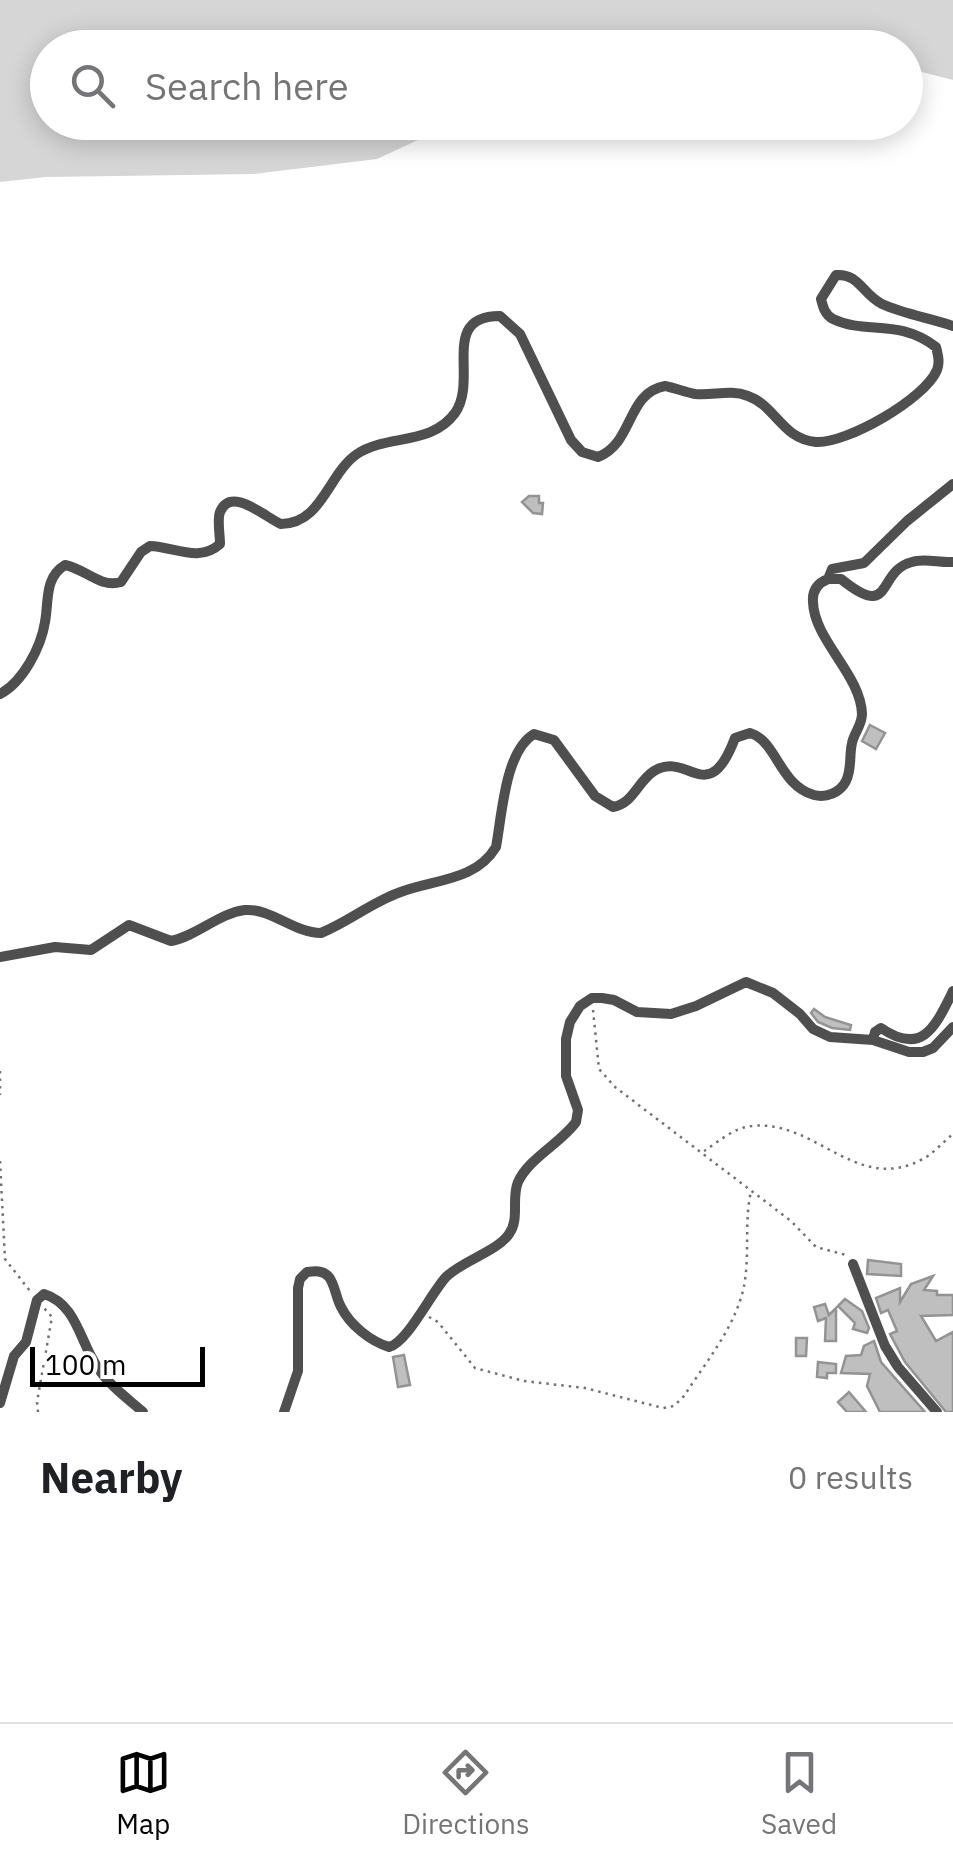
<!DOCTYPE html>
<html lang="en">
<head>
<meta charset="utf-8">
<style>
  body { margin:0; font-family:"IBM Plex Sans",sans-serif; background:#f6f6f6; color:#202124 }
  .scale { position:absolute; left:30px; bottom:25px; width:175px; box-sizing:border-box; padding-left:10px; border:5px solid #000; border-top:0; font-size:28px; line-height:35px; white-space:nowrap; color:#000; -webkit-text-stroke:8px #fff; paint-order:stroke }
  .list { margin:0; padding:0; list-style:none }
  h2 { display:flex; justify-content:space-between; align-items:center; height:130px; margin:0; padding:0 40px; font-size:42px }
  h2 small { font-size:32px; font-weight:400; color:#757577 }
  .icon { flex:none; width:55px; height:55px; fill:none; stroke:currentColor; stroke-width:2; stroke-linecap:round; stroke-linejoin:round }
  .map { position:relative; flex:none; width:953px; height:1412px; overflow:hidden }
  .search { position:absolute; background:#fff; box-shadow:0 5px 25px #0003; left:30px; right:30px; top:30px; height:110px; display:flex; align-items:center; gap:25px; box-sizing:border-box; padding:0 35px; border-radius:55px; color:#757577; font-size:38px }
  .sheet { height:310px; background:#fff }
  nav { display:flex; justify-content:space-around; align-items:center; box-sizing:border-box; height:140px; border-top:2px solid #e0e0e0; background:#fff; font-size:28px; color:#757577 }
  nav a { display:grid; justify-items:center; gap:5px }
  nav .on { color:#000 }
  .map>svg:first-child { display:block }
  .green { fill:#d6d6d6 }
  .building { fill:#bfbfbf; stroke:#939393; stroke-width:2.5 }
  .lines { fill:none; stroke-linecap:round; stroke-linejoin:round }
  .path { stroke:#717171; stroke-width:2.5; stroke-dasharray:2.5 5; stroke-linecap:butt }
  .street { stroke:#4f4f4f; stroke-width:10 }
</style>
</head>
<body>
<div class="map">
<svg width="953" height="1412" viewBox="0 0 953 1412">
  <rect width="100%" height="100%" fill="#fff"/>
  <path class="green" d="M0 0H953V80L906 68V48H48V122L492 123 444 128 377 159 254 174 46 177 0 182Z"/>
  <path class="building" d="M529 496H539V503H543L542 514 533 513 522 502Z
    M870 725 885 733 876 749 862 741Z
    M814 1009 825 1017 851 1025 850 1030 832 1028 818 1022 811 1013Z
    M868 1260 901 1264V1276L867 1274Z
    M933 1276 924 1290 937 1291V1295H953V1315L921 1316 936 1341 953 1332V1412H946L905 1362 890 1334 897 1331 888 1310 881 1313 876 1298 900 1288V1302L911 1284Z
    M845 1299 862 1311 869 1328 867 1333 853 1329 855 1323 838 1306Z
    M825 1304 829 1315 836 1308V1341H825L826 1318 818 1321 814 1307Z
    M796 1338H807L806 1356H796Z
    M874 1341 881 1362 925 1412H880L867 1386 870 1374 841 1373 846 1356 861 1355 864 1346Z
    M404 1355 410 1385 398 1387 393 1357Z
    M818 1362 836 1364V1373H827V1378L817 1377Z
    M849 1392 866 1412H847L838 1402Z"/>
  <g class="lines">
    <path class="path" d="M593 1010 599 1069 615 1087 791 1221 816 1247 846 1255
      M0 1071V1095
      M704 1151C718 1142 735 1127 752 1126 816 1119 856 1195 923 1159 934 1153 943 1142 953 1134
      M0 1161 5 1259 30 1291
      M429 1317 438 1322 475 1368 524 1381 585 1388 663 1408 674 1406 684 1396C706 1362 736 1326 744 1286 750 1254 744 1222 751 1191
      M38 1412 37 1402 52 1317 44 1308"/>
    <path class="street" d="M828 579H841C894 622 876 571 912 562 924 558 940 563 953 562
      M0 694C23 682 41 647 45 622 49 601 44 578 65 565 86 569 99 588 121 582L141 552 150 546C175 547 199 563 220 544 220 534 217 520 220 512 231 485 266 518 281 524 322 524 328 474 357 454 387 434 431 446 455 413 479 379 439 316 500 316L520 334 571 440 582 452 598 457C634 443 626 393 665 386 675 388 685 392 695 394 713 396 730 389 748 396 776 406 782 439 816 442 846 444 925 399 937 370 940 362 938 355 936 347 898 318 866 335 833 319 825 315 823 307 821 299L836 275C859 273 863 295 882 304 904 314 930 318 953 326
      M0 957 55 947 91 950 129 925 171 941C197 936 219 913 245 910 271 908 294 933 321 933 348 922 371 903 398 893 433 879 475 882 496 847 502 815 505 751 534 734L554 740 595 796 613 807C634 803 637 782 654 771 688 750 708 810 735 738L750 733C777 741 779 785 814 795 826 798 840 793 846 781 852 769 849 756 852 743 854 733 862 725 862 714 861 675 814 640 813 602 812 590 818 583 828 579L832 569 864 563 907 521 953 484
      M873 1040 875 1032 881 1028C923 1057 936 1025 953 991
      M853 1264 885 1346 898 1367 937 1412
      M0 1403 14 1356 26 1342 37 1300 44 1294C77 1304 80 1343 98 1368 109 1385 128 1399 143 1412
      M284 1412 298 1371V1288L300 1279 307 1272C315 1271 323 1270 329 1277 335 1285 336 1298 341 1307 350 1325 370 1341 389 1347 407 1343 431 1293 446 1277 462 1261 498 1251 509 1234 520 1219 511 1199 518 1182 529 1158 561 1143 576 1122L578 1110 566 1076V1039L570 1022 580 1006 592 998H602L614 1000 637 1012 671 1014 696 1006 746 982 773 993 800 1014 813 1029 830 1037 873 1040 909 1052H923L933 1048 953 1027"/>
  </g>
</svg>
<div class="scale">100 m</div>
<div class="search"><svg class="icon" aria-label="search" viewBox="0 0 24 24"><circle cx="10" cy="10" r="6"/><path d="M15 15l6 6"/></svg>Search here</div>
</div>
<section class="sheet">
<h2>Nearby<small>0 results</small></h2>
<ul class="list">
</ul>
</section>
<nav>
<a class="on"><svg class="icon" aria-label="map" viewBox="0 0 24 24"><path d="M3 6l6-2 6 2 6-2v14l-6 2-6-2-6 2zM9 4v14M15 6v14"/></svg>Map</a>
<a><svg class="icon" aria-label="directions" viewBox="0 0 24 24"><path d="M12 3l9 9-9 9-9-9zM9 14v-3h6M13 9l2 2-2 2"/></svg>Directions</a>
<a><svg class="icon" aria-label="saved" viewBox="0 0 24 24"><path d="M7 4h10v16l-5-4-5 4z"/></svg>Saved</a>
</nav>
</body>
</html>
